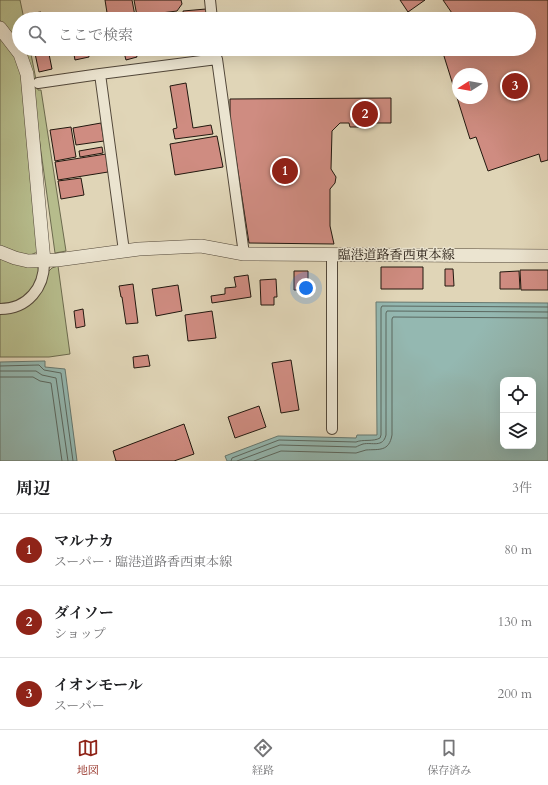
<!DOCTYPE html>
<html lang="ja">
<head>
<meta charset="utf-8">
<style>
  body { margin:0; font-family:Cardo,"Noto Serif JP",serif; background:#f6f6f6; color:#202124 }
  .controls { position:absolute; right:12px; bottom:12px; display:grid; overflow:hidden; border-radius:8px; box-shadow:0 4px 16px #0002 }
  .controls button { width:36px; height:36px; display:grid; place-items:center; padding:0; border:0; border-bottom:1px solid #e0e0e0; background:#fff; color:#202124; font:20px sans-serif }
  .compass { position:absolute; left:452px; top:68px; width:36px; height:36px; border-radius:50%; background:#fff; box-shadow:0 4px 16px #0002; rotate:259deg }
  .you { position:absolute; left:306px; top:288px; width:14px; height:14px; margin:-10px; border:3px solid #fff; border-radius:50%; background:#1a73e8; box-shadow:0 0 0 6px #1a73e833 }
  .badge { display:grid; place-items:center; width:26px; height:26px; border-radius:50%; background:#8f2418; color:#fff; font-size:13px; font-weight:700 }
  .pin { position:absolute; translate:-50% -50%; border:2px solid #fff; box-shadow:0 1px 4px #0006 }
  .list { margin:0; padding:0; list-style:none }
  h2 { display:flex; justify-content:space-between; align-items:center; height:52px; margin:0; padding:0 16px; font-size:17px }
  h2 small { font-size:13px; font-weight:400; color:#757577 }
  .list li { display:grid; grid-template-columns:26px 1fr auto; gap:12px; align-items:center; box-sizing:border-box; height:72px; padding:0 16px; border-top:1px solid #e0e0e0 }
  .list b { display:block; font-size:15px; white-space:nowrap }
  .list p { margin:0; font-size:13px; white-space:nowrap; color:#757577 }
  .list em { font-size:13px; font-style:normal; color:#757577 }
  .icon { flex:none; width:22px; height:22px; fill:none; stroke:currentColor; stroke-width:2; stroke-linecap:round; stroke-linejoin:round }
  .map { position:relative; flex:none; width:548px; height:461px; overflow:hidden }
  .search { position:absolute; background:#fff; box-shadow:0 4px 16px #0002; left:12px; right:12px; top:12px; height:44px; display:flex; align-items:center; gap:10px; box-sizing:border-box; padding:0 14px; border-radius:22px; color:#757577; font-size:15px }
  .sheet { height:268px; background:#fff }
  nav { display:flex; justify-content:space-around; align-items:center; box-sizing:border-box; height:56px; border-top:1px solid #e0e0e0; background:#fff; font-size:11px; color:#757577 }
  nav a { display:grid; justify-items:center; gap:2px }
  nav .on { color:#8f2418 }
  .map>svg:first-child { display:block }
  .green { fill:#b6bc8c; stroke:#6c6a4e }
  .water { fill:#94b8b1; stroke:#667870; fill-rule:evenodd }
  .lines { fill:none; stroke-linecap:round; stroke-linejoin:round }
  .shore { stroke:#5b6860; stroke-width:1 }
  .building { fill:#cf8c81; stroke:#22180f; fill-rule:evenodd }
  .minor-casing { stroke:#524739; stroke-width:12 }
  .tertiary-casing { stroke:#524739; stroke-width:14 }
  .minor { stroke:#ebe4d0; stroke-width:10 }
  .tertiary { stroke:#ebe4d0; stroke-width:13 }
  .labels { text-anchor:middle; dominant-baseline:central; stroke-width:3; stroke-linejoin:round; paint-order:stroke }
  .street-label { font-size:13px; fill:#22180f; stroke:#ebe4d0 }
</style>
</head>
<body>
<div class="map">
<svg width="548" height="461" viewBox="0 0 548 461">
  <rect width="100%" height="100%" fill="#e0d5b7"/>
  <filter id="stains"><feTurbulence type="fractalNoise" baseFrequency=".005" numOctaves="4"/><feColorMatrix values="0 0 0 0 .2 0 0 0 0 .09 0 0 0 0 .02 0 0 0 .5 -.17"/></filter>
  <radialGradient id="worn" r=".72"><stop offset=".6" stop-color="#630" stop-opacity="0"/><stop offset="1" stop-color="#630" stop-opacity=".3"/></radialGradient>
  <path class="green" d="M0 0H20L24 19H19V44L0 20Z
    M0 36 15 57 21 73 38 251C25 261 12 253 0 246Z
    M22 49H30L38 90H41L66 251 55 253 30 72Z
    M0 258 37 266C41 273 39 277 35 284 25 299 18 302 0 305Z
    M58 266 70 354 49 357H0V314L14 312 47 273 52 268Z"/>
  <path class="water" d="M376 302 548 303V461H227L225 456 278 436 356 438 357 435H377ZM503 380H533V446H503Z
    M45 361V367L65 369 77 461H0V362Z"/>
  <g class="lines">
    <path class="shore" d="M0 366 39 365 44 370 61 373 73 461
      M0 371H36L42 375 56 378 68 461
      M0 377H33L40 381 51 383 62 461
      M231 461 232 458 279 440 356 442C363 439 373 442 380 438L381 435V308L382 306 548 307
      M237 461 280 445 356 447C358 446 360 445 363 444 372 442 383 448 386 435V313L387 311 548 312
      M254 461 281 451 356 453C359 452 363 451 366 450 379 449 389 452 392 435V319L393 317 548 318"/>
  </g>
  <path class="building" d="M105 0H132L135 16 129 17 130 19H108Z
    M134 0H181L182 4 177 11 137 16Z
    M400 0H425L408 12Z
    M443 0H548V160L541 162 539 154 488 171 476 137 470 139 443 53 455 49H529V19H456ZM458 74H482V98H458Z
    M206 9 207 19H184L183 11Z
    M41 12 42 19H28L27 14Z
    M34 49H48L52 69 39 72Z
    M73 49H88L89 57 75 60Z
    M123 49H135L137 57 126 60Z
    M186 83 193 128 211 125 213 134 175 139 173 129 177 128 170 86Z
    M391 98V123H366L365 127H350L349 123H340L332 131 331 169 336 177 335 183 330 189V226L334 244 249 243 230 120V99Z
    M101 123 104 141 76 145 73 128Z
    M71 127 76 157 55 161 50 130Z
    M217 136 223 167 175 175 170 144Z
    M102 147 103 153 80 157 79 151Z
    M106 154 108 172 58 180 55 162Z
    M81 178 84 195 61 199 58 181Z
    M381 267H423V289H381Z
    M445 269H453L454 286H445Z
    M520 270H548V290H521Z
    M294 271H308V290H294Z
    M519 271 520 289H500V272Z
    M248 275 251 297 212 303 211 296 225 294V288L236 287 234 277Z
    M276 279 277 297H274V305H261L260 280Z
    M133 284 138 323 126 324 122 297H121L119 286Z
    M178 285 182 311 156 316 152 289Z
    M83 309 85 326 76 328 74 311Z
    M212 311 216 338 188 341 185 315Z
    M148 355 150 366 134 368 133 357Z
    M291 360 299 410 281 413 272 363Z
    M259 406 266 427 235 438 228 417Z
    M184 424 194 454 174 461H116L113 451Z"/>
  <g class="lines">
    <defs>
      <path id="minor" d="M210 0 212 19
        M38 83 100 74
        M124 251 100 74 217 59 244 254
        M0 309C28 309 45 287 44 261
        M332 429V254"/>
      <path id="tertiary" d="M0 28 20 54 27 74 44 261
        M0 252 15 258 28 261 57 260 139 249 201 246 244 254 548 256"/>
    </defs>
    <use href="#minor" class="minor-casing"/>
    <use href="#tertiary" class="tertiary-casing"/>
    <use href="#minor" class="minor"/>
    <use href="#tertiary" class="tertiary"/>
  </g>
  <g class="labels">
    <g class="street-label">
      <text x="396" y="255">臨港道路香西東本線</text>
    </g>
  </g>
  <rect width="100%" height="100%" filter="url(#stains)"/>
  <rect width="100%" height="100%" fill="url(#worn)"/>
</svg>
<div class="controls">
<button><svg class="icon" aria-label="locate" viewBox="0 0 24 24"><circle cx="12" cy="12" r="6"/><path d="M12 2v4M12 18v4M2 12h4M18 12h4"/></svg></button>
<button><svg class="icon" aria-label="layers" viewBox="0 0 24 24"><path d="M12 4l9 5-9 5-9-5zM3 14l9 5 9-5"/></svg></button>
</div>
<svg class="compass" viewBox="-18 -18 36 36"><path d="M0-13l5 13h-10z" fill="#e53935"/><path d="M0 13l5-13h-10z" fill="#757577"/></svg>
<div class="you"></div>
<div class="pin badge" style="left:285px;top:171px">1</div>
<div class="pin badge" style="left:365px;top:114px">2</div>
<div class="pin badge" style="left:515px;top:86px">3</div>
<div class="search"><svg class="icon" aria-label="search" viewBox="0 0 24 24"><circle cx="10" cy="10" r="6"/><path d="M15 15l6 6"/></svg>ここで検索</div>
</div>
<section class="sheet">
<h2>周辺<small>3件</small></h2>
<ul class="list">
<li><span class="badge">1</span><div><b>マルナカ</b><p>スーパー · 臨港道路香西東本線</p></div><em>80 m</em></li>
<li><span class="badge">2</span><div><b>ダイソー</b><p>ショップ</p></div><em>130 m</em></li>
<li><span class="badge">3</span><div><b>イオンモール</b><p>スーパー</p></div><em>200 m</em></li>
</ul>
</section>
<nav>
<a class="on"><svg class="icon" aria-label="map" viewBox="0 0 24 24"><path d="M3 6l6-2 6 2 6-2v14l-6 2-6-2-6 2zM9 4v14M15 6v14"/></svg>地図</a>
<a><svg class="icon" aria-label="directions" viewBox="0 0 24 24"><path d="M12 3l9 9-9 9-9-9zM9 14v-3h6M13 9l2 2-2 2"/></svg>経路</a>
<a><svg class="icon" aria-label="saved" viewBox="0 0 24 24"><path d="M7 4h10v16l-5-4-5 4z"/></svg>保存済み</a>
</nav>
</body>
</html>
